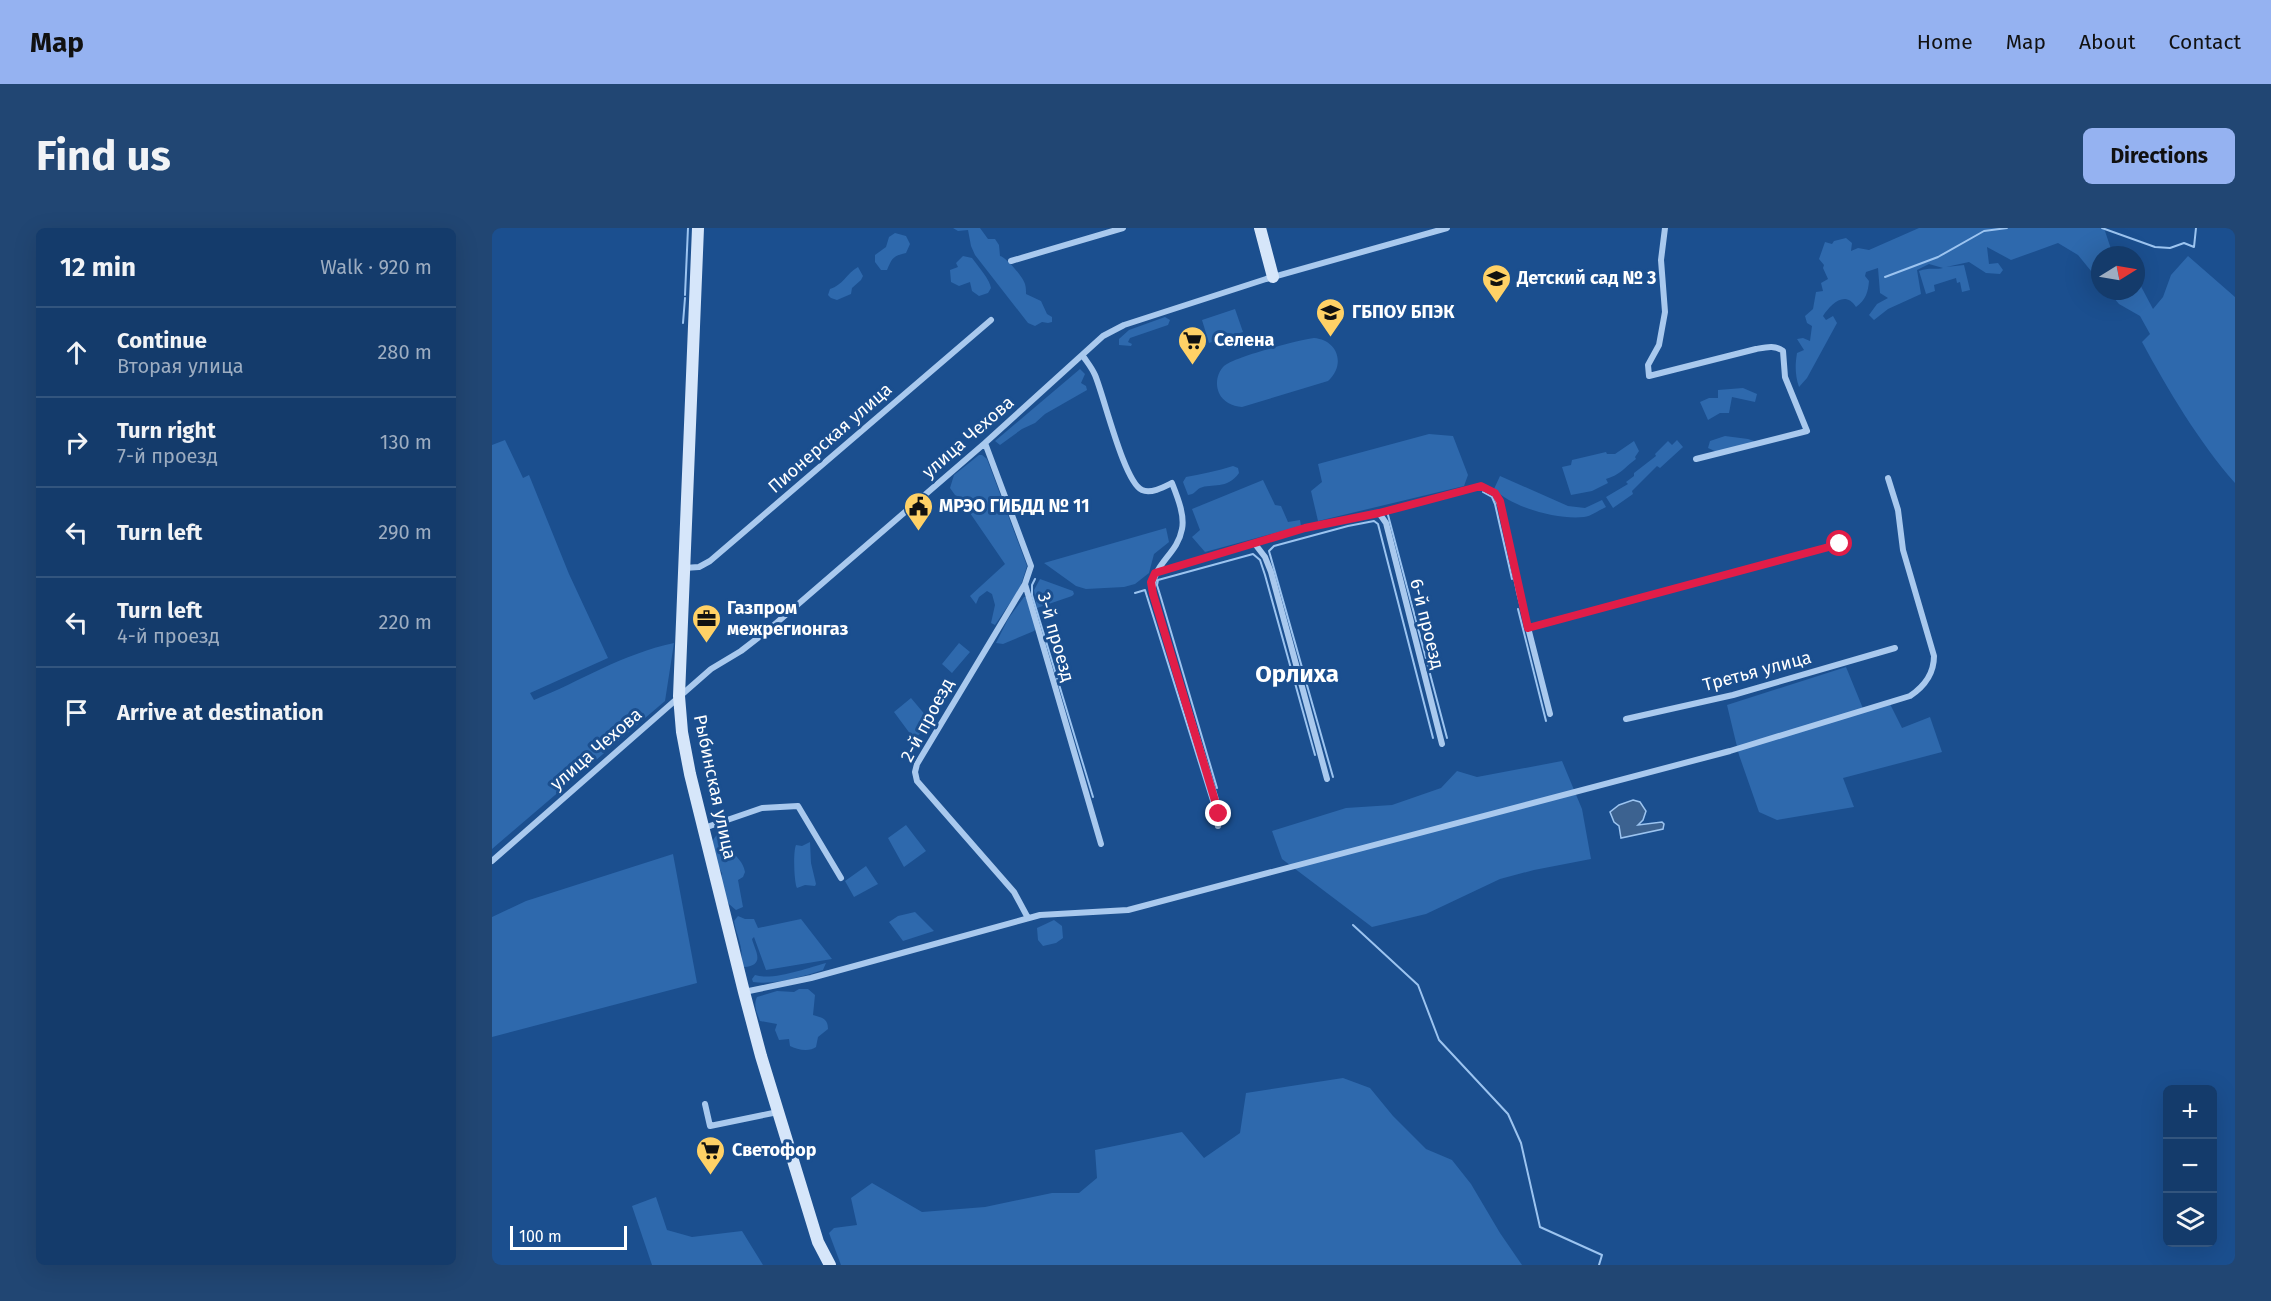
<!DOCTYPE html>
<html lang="en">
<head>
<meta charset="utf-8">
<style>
  body { margin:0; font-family:"Fira Sans",sans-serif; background:#214673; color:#f1f3f6 }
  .controls { position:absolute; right:18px; bottom:18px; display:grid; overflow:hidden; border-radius:9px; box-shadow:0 6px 24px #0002 }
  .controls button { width:54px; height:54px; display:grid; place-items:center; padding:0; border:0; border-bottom:2px solid #33557e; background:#143b6b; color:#f1f3f6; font:30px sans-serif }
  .compass { position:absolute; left:1599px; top:18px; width:54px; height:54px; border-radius:50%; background:#143b6b; box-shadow:0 6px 24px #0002; rotate:79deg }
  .scale { position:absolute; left:18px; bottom:15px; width:117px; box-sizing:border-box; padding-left:6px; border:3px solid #fff; border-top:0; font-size:16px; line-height:21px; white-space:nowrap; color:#fff; -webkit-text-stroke:4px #1b4f8f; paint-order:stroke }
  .stop { position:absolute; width:18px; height:18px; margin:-14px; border:4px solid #e11d48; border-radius:50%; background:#fff }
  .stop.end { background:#e11d48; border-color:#fff; box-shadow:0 2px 6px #0008 }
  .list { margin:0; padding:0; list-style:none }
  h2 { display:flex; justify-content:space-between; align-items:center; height:78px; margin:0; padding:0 24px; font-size:26px }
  h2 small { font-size:20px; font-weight:400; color:#9dadc1 }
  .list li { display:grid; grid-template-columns:39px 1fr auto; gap:18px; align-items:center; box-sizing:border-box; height:90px; padding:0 24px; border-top:2px solid #33557e }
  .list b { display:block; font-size:22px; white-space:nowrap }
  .list p { margin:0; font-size:20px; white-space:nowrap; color:#9dadc1 }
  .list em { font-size:20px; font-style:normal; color:#9dadc1 }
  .icon { flex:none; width:33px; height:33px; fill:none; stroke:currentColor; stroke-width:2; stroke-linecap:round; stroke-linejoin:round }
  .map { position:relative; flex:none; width:1743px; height:1037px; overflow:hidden; border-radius:9px }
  header { display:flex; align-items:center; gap:36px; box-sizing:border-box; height:84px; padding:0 30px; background:#95b2f1; color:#111 }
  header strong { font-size:28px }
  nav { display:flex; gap:33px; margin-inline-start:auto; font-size:21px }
  .intro { display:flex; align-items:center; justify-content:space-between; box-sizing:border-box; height:144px; padding:0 36px }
  h1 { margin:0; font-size:42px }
  .button { padding:15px 27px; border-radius:9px; background:#95b2f1; color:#111; font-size:21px; font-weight:700 }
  main { display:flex; gap:36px; padding:0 36px }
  aside { flex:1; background:#143b6b; border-radius:9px; box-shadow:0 6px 24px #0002 }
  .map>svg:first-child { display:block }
  .green { fill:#2e69ad }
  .water { fill:#3c6290; stroke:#9cc4f0; stroke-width:1.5 }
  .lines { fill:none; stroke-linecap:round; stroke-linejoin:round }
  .stream { stroke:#9cc4f0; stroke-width:2 }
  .street { stroke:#a9c9ee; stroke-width:6 }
  .secondary { stroke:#d6e6fa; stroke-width:12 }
  .route { stroke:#e11d48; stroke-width:8 }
  .labels { text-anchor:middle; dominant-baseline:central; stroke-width:6; stroke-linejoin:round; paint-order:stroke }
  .poi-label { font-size:18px; font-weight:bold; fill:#fff; stroke:#1b4f8f; text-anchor:start }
  .street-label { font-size:18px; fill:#fff; stroke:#1b4f8f }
  .district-label { font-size:24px; font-weight:bold; fill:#fff; stroke:#1b4f8f }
</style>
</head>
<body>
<header>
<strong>Map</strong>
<nav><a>Home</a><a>Map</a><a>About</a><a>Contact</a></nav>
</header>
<div class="intro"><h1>Find us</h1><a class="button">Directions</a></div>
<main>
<aside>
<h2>12 min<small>Walk · 920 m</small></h2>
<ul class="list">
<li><svg class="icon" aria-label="ahead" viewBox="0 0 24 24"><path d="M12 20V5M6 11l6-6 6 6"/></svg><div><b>Continue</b><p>Вторая улица</p></div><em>280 m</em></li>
<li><svg class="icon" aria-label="right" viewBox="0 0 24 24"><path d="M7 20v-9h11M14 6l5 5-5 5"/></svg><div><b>Turn right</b><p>7-й проезд</p></div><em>130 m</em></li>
<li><svg class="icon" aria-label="left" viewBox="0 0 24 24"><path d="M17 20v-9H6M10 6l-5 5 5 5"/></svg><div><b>Turn left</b></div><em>290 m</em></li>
<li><svg class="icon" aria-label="left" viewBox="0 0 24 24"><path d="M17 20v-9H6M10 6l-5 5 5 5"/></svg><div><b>Turn left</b><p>4-й проезд</p></div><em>220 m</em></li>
<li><svg class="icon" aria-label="arrive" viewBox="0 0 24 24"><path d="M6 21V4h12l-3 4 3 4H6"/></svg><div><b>Arrive at destination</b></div></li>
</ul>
</aside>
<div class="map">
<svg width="1743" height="1037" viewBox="0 0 1743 1037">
  <rect width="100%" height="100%" fill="#1b4f8f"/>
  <path class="green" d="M461 0H488L496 11H503L507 17 508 28C514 29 531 49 533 56 534 59 534 63 534 66L549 73 555 86 560 89V94L556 95 550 94 543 98 536 95 483 27 479 18 476 2 466 3Z
    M1427 0H1612L1621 27H1608V54L1586 27 1566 15 1519 32 1495 19 1497 36 1506 35 1511 42 1508 46 1494 45 1477 34 1454 39 1472 37 1478 62 1470 64 1468 54 1465 55 1464 50 1442 57 1443 63 1434 66 1427 43C1438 39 1441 42 1451 40L1437 36 1425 42 1429 66 1396 81 1382 92 1377 87 1385 76 1396 70 1388 65 1386 40 1374 44 1373 48 1377 53C1376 64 1374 72 1364 79 1353 62 1339 76 1331 88L1334 92 1341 88 1345 95 1315 150 1307 159C1303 147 1303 137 1305 125L1312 122 1305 111 1311 110 1318 113 1320 98 1315 95 1313 88 1321 81 1324 64 1331 63 1329 55 1336 51 1331 40 1332 37 1327 31 1333 14 1340 16 1342 13 1354 10 1360 15 1359 23 1366 20 1377 22Z
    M403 5 414 8 418 16 414 25C400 28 400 31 395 42H389L383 34V27L394 19 397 9Z
    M471 28 480 30C486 38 498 52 499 60L496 65 487 68 480 63 478 54 467 58 459 54 458 42 466 39 464 35Z
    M1696 28 1743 69V255C1707 214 1676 162 1650 114L1658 106 1648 88 1627 76 1616 63H1644V49L1661 81 1671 69 1679 47Z
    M366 39 371 48 369 52 360 60 359 66 345 72 339 70 336 67 338 61C351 57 354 46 366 39Z
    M743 81 751 104 717 115 710 92Z
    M673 89 678 92 676 97 638 110 636 114 640 116 639 118 627 117V111L637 102Z
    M822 110C846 112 854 137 836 153L750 179C740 178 731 174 727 165 723 156 725 145 732 138 741 129 807 112 822 110Z
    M588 141 593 146 589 155 594 158 595 162 553 186 543 195 530 201 508 217 503 213Z
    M1251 160 1265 166 1263 174 1240 169 1237 185H1228L1216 192 1208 174 1217 170H1226V162Z
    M937 206 961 208 976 247 972 258 826 293 819 263 830 254 826 236Z
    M1233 208 1256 211 1265 214 1225 224 1216 220 1218 213Z
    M13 212 31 250 37 247 77 346 116 430 38 465 42 472C89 453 130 426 182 415L173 473 0 621V217Z
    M1185 212 1191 219 1168 240 1165 238 1140 263 1141 266 1121 280 1114 269 1136 256 1134 254 1142 248V245L1164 228 1163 226 1176 213 1180 217Z
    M1142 213 1147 223 1143 229 1144 231C1132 240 1128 247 1114 251L1116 255 1100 263 1079 267 1070 239 1079 237 1080 232 1114 224 1115 226H1123Z
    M487 227H490L495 231 535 338 528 360 503 397 499 395 503 377 500 366 495 363 487 369 484 376 478 368 513 336 467 269 463 267 458 260 462 247Z
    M741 238 746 240 747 245C735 262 720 255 708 260 703 263 703 266 696 267L691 254 694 249C710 246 725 243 741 238Z
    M1008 248 1076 278 1093 280 1110 272 1114 279C1107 282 1100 288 1092 289 1066 292 1021 280 1002 261Z
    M771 252 783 277 789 278 796 294 808 292 809 298 713 324 700 309 708 302 700 281Z
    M674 300 677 314 662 326 657 345 643 356 632 359 594 361 584 358 552 335Z
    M548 351 581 363 582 366 580 368 545 380 542 362Z
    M532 369H534L544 400 542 403 511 416 504 415 516 391Z
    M467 415 478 424 460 445 450 436Z
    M1354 439 1372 483 1397 474 1410 500 1438 489 1450 524 1351 550 1362 579 1285 592 1267 584 1247 527 1235 477Z
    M419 470 440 495 422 511 402 484Z
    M1070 533 1090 581 1099 631 1042 642 1008 651 934 686 880 699 790 631 780 603 854 580 900 577 949 560 965 543 985 549Z
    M414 597 434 623 412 639 396 610Z
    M231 604C237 610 236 616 240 622 245 631 251 633 253 644L251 649 246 652 251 679 244 682C231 672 226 662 230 645 222 632 212 610 231 604Z
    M318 614 319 635 324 656 323 658 313 657 305 660C302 655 301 623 304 617L310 618Z
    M181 626 205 755 0 809V689L34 673Z
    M374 638 386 656 362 669 353 653Z
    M423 684 442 703 411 713 397 694 406 688Z
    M246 688 253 691H262L266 700 309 691 340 731 274 742 262 709 260 711C263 723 274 737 252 739L249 734C252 719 244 707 242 693Z
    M562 692 570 698 571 710 564 715 551 718 546 712 545 700Z
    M334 735 331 742C309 749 284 757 261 754L260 751 263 747C280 753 316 740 334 735Z
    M307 761H316L323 767 321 787C330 790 336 790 336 801L326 809 324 819C318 824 305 822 298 818L297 811 287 812 283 802 285 796 268 793C265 785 261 777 265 769L285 763 302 764Z
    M851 850 878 860 901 888 934 921 960 932 979 956 1008 1005 1030 1037H349L337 1005 342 1000 365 997 359 970 380 955 430 984 493 979 560 965H587L605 950 603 922 690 904 712 930 748 905 754 865Z
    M164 969 175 1002 200 1009 250 1003 271 1037H160L140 978Z"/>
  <path class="water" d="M1141 572 1148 574 1154 583 1151 592 1146 597 1170 594 1172 596 1171 601 1129 610 1127 598 1122 594 1118 584 1127 577Z"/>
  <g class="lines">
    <path class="stream" d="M1610 0 1663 19 1678 20 1692 15 1702 19 1704 0
      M1393 49 1446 29 1492 3 1515 0
      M193 67 196 0
      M191 95 193 70
      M991 264 1000 269 1003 276 1020 351
      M896 287 955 510
      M543 351 540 357V367L601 569
      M643 365 653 362 720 576
      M1026 381 1054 493
      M841 549 777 323 782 318 856 298 882 293 886 296 941 510
      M725 560 669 370 665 357 666 352 761 326 768 332 773 347 823 527
      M861 697 926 757 947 812 1016 886 1029 915 1048 999 1110 1027 1107 1037"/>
    <path class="street" d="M1173 0 1169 32 1173 84 1167 117 1156 137 1157 148 1264 121C1275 119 1283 117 1291 123L1293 149 1315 203 1204 231
      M519 33 631 0
      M591 128C595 134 600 140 603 147 612 168 632 254 650 262 659 266 672 259 680 255 685 268 693 287 690 301 685 329 658 335 661 367L725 575 727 586 726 598
      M493 215 539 338 533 356 609 616
      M887 285 894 295 950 516
      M763 316 773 329 779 344 835 551
      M192 340 207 339 218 333 499 92
      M663 345 813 300 887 285 989 258 1003 265 1010 281 1027 364 1058 486
      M533 356 425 536 423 544 425 553 522 664 536 690
      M1036 400 1348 316
      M1134 491 1241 467 1403 420
      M212 600 270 580 306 578 349 650
      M0 633 219 441 249 423 275 403 493 215 611 108 632 97 774 51 955 0
      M252 764 319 750 548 687 636 682 1238 523 1418 468C1433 458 1442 446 1442 428L1411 322 1406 282 1396 250
      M213 876 218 898 286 884"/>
    <path class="secondary" d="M206 0 187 468 190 504 198 546 252 764 269 828 326 1014 338 1037
      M768 0 781 49"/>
  </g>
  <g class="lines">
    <path class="route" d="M727 586 661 366 659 354 663 345 813 300 887 285 989 258 1003 265 1008 273 1036 400 1348 316"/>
  </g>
  <defs>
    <symbol id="school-pin" viewBox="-11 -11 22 30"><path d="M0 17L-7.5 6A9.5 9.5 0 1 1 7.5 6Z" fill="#ffd166" stroke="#1b4f8f"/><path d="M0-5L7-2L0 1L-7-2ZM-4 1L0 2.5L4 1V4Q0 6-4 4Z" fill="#111"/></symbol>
    <symbol id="university-pin" viewBox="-11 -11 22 30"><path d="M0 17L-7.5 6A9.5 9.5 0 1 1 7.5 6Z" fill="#ffd166" stroke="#1b4f8f"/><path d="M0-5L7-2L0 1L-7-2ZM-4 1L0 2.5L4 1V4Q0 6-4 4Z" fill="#111"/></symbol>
    <symbol id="supermarket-pin" viewBox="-11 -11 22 30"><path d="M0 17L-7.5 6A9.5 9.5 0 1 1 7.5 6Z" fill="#ffd166" stroke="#1b4f8f"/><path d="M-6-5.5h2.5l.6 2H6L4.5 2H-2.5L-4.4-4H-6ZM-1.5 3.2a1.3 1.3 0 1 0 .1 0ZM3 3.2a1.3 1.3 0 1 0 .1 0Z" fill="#111"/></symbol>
    <symbol id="civic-pin" viewBox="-11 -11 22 30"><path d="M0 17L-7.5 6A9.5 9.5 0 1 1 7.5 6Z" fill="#ffd166" stroke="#1b4f8f"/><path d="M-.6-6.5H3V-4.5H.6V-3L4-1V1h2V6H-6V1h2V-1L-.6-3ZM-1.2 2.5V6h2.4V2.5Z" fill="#111"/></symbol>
    <symbol id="office-pin" viewBox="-11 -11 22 30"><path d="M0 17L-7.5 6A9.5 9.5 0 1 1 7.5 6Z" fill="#ffd166" stroke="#1b4f8f"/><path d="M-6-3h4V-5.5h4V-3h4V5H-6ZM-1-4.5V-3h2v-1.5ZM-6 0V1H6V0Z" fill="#111"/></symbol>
  </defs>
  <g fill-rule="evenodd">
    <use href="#school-pin" x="988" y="34" width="33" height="45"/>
    <use href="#university-pin" x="822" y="68" width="33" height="45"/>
    <use href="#supermarket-pin" x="684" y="96" width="33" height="45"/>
    <use href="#civic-pin" x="410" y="262" width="33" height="45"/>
    <use href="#office-pin" x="198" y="374" width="33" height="45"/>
    <use href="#supermarket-pin" x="202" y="906" width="33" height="45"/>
  </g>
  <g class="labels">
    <g class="poi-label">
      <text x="1025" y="50">Детский сад № 3</text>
      <text x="860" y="84">ГБПОУ БПЭК</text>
      <text x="722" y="112">Селена</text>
      <text x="447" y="278">МРЭО ГИБДД № 11</text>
      <text x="235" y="380">Газпром<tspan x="235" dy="21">межрегионгаз</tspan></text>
      <text x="240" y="922">Светофор</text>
    </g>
    <g class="street-label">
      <text transform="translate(476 209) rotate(-41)">улица Чехова</text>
      <text transform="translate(338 210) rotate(-41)">Пионерская улица</text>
      <text transform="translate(935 396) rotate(76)">6-й проезд</text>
      <text transform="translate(564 409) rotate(74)">3-й проезд</text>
      <text transform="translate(1265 443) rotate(-15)">Третья улица</text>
      <text transform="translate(435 492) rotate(-62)">2-й проезд</text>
      <text transform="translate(104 521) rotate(-41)">улица Чехова</text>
      <text transform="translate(223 559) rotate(78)">Рыбинская улица</text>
    </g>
    <g class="district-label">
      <text x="805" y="446">Орлиха</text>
    </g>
  </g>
</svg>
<div class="controls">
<button>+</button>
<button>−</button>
<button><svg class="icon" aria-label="layers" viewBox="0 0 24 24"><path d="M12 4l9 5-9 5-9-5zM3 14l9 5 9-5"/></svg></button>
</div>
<svg class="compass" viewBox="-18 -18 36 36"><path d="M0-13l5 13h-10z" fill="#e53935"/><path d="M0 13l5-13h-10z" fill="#9dadc1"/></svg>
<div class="scale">100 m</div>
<div class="stop" style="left:1348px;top:316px"></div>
<div class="stop end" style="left:727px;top:586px"></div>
</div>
</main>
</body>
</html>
